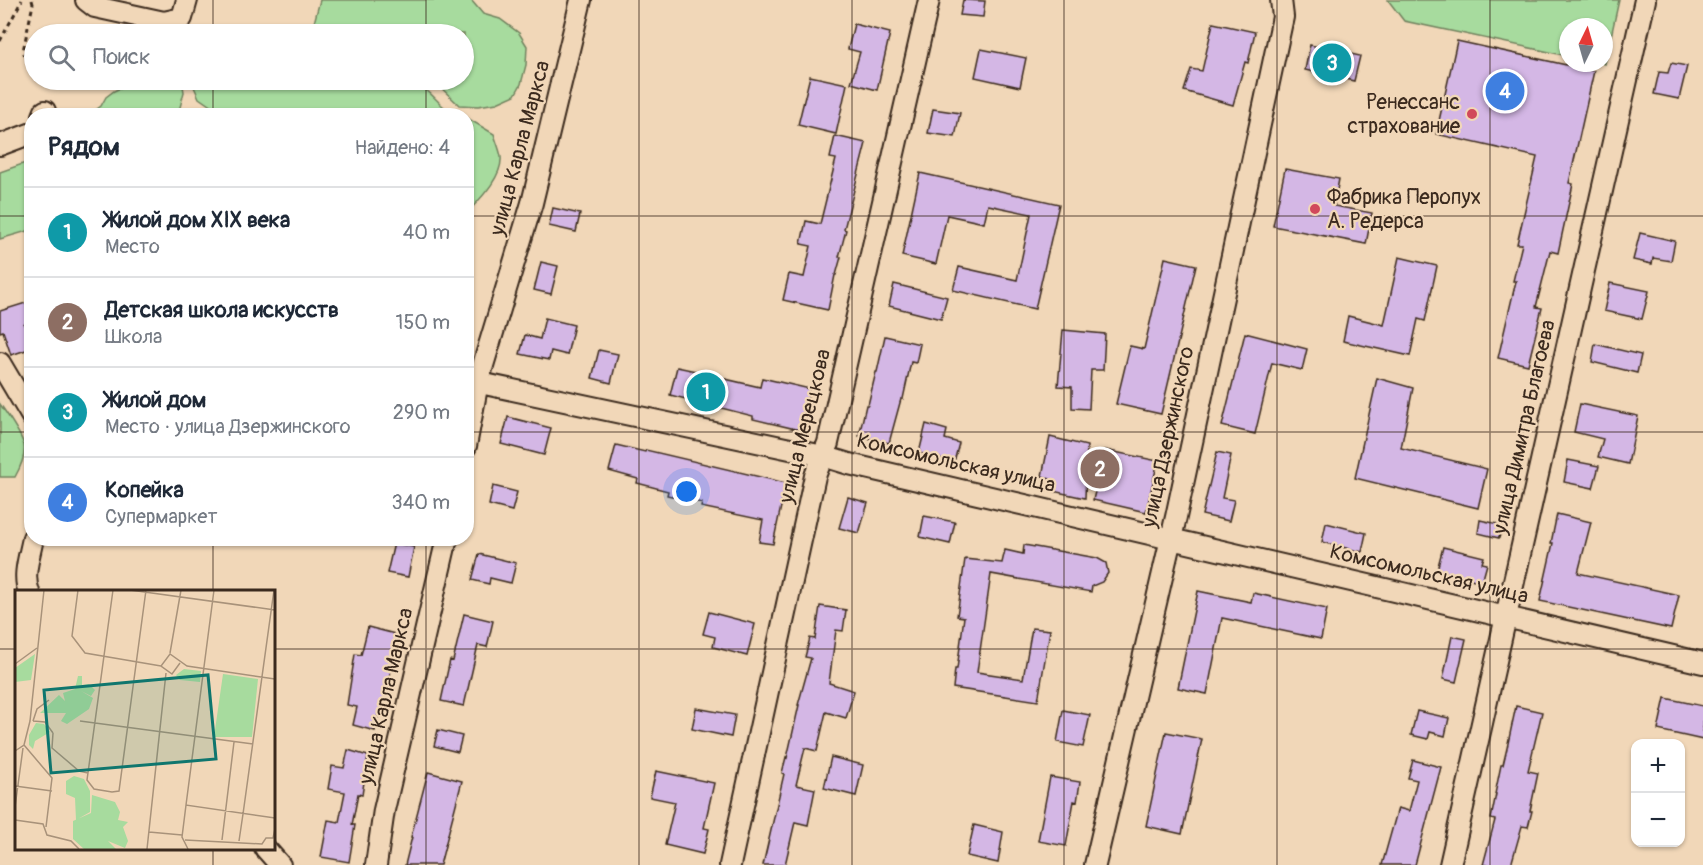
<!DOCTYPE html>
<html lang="ru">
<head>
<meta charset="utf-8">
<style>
  body { margin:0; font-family:Pangolin,sans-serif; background:#f2f2f3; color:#1f2937 }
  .controls { position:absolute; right:18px; bottom:18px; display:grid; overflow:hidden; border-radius:12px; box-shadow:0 2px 4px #0004 }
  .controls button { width:54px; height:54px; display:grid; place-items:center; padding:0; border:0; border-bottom:2px solid #e0e1e3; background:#fff; color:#1f2937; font:30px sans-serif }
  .compass { position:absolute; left:1559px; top:18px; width:54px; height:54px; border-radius:50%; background:#fff; box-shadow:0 2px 4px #0004; rotate:5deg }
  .you { position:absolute; left:687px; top:492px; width:21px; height:21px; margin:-15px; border:4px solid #fff; border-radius:50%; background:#1a73e8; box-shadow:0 0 0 9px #1a73e833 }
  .badge { display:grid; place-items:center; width:39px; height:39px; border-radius:50%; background:#0b8043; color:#fff; font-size:20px; font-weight:700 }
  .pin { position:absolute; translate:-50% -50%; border:3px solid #fff; box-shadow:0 2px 6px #0006 }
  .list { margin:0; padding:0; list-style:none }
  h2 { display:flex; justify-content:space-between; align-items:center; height:78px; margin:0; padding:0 24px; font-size:26px }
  h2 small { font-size:20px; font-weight:400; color:#747a83 }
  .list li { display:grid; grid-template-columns:39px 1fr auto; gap:18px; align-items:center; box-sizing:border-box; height:90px; padding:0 24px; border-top:2px solid #e0e1e3 }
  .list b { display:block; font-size:22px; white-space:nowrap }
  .list p { margin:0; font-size:20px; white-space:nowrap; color:#747a83 }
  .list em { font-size:20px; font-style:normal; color:#747a83 }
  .icon { flex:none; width:33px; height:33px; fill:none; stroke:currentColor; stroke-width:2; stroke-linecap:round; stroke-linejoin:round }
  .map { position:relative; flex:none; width:1703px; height:865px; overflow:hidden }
  .search { position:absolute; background:#fff; box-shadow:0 2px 4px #0004; left:24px; top:24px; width:450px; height:66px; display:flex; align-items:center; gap:15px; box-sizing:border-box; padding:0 21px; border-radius:33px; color:#747a83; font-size:22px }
  .panel { position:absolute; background:#fff; box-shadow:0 2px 4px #0004; left:24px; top:108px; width:450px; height:438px; border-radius:24px }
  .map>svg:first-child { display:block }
  .green { fill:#a7db9e; stroke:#71825e; stroke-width:1.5 }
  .building { fill:#d4b7e5; stroke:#3b2a1e; stroke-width:1.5 }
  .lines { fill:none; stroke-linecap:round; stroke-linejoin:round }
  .minor-casing { stroke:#3b2a1e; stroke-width:24 }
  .path { stroke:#3b2a1e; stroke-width:3; stroke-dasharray:4.5 4.5; stroke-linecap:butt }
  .minor { stroke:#f1d7b8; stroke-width:20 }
  .grid { fill:none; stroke:#3b2a1e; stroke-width:1.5; stroke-opacity:0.55 }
  .poi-dot { fill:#d1495b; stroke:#f1d7b8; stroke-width:2 }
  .labels { text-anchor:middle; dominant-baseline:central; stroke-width:4.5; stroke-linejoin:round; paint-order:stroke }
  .poi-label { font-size:21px; fill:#3b2a1e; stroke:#f1d7b8; text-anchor:end }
  .street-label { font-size:21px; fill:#3b2a1e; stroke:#f1d7b8 }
  .inset-road { fill:none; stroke:#a8927a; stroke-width:1.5 }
  .view { fill:#0f766e; fill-opacity:0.15; stroke:#0f766e; stroke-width:3 }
  .inset-edge { fill:none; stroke:#3b2a1e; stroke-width:3 }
</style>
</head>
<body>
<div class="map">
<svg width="1703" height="865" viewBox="0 0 1703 865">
  <rect width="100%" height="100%" fill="#f1d7b8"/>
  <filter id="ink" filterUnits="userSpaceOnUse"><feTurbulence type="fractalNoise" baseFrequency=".0167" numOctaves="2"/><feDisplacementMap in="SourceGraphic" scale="12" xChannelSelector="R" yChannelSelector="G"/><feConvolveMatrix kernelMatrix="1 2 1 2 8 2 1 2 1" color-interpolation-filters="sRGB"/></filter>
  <g filter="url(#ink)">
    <path class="green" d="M320 0H471L483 14 500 19 519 33 527 46 526 65 521 84 515 95 497 103 478 106 459 105 433 80H464V34H298L314 23Z
      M1388 0H1619L1605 64 1601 63H1604V27H1568V56L1404 21Z
      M137 80H182L184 92 178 115H89L101 106 106 97 114 91Z
      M191 80H386L390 84C398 84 407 82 414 84 433 89 439 109 457 115H217L219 112 199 98Z
      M467 118 494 134C496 141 500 150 501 157 503 177 479 200 467 213Z
      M31 161V230L0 239V172Z
      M0 404C7 414 21 434 24 445 26 455 20 468 15 477H0Z"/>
    <path class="building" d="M963 0 985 1 983 17 960 15Z
      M1213 23 1255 32 1248 63 1245 62 1233 105 1184 91 1191 69 1202 71Z
      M854 24 890 33 877 90 851 83 860 52 848 49Z
      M1457 41 1594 71 1569 183 1573 184 1558 253 1550 251 1536 307 1542 308 1528 365 1498 358 1516 281H1513L1522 244H1517L1537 157 1436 134Z
      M1310 45 1360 56 1354 81 1305 70Z
      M981 49 1026 58 1020 87 975 77Z
      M1671 63 1687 66 1679 99 1654 94 1659 72 1668 73Z
      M810 76 847 84 836 134 798 125Z
      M933 109 960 113 955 137 928 133Z
      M835 136 866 143 844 229 846 230 839 257H841L836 275H835L828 310 783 300 789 274 804 277 811 246 801 244 806 221 820 224 836 159 830 158Z
      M1285 169 1339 179 1334 206 1372 213 1366 244 1273 226Z
      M920 173 1059 204 1035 309 953 290 959 267 1017 280 1031 214 988 205 984 223 947 215 936 264 902 256Z
      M553 208 580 214 576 232 549 226Z
      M1640 233 1675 241 1671 261 1653 258 1652 264 1633 260Z
      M1399 257 1437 266 1425 321 1418 319 1410 356 1343 341 1348 316 1384 325Z
      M1165 258 1196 265 1161 414 1116 404 1130 346 1144 349Z
      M541 262 558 266 551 294 534 290Z
      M1610 283 1649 291 1642 319 1604 311Z
      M894 284 947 297 941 319 889 306Z
      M32 301V322L24 324 32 348 11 355 3 331 0 332V311Z
      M545 318 574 325 567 355 551 351 549 360 520 354 525 335 540 339Z
      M1063 330 1105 334 1103 370H1091L1089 409 1072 408V387L1058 386Z
      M1245 333 1307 349 1302 370 1272 363 1255 434 1222 426Z
      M885 336 920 344 916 363 911 362 903 399H901L889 443 859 436 866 405H868L876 372H877Z
      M1595 344 1641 355 1637 373 1592 362Z
      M599 350 618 354 611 383 592 378Z
      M677 367 696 371 694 382 722 389 725 379 760 387 762 378 810 389 800 430 753 419V416L670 395Z
      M1377 378 1413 388 1401 448 1487 469 1478 508 1355 478Z
      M1580 404 1638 416 1628 464 1598 457 1603 439 1574 432Z
      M508 417 551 428 544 455 501 444Z
      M926 424 947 430 945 439 959 443 954 462 919 453Z
      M1050 437 1087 446 1085 498 1048 490 1050 479 1042 476Z
      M616 445 645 452 646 450 786 483 773 544 759 542 763 520 701 507 702 503 667 495 668 491 637 483 638 479 609 471Z
      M1105 450 1158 461 1146 512 1093 500Z
      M1217 452 1231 455 1222 498 1234 500 1229 521 1202 515Z
      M1568 460 1599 466 1593 488 1564 482Z
      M493 486 517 492 512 511 489 505Z
      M848 497 868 503 859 533 839 528Z
      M1557 514 1591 522 1578 573 1679 595 1671 629 1540 601 1553 543H1551Z
      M924 516 955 522 950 544 920 537Z
      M1480 520 1503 525 1499 538 1478 533Z
      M1326 523 1366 533 1362 552 1322 542Z
      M394 543 414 547 408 577 387 573Z
      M1024 545 1097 558 1106 563 1108 573 1102 582 1092 586 1091 592 991 574 977 672 1023 679 1032 628 1050 630 1038 701 953 688 955 669H957L964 617 957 616 965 559 1002 563 1005 550 1023 554Z
      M1443 547 1484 557 1482 563 1487 564 1482 582 1437 570Z
      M479 554 516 563 511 583 490 578 489 584 472 580Z
      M1198 591 1251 602 1253 593 1327 609 1321 639 1222 618 1207 694 1178 688Z
      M820 606 846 610 843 631 836 630 829 683 854 691 846 718 826 712 817 751 805 748 796 785 815 789 808 825 795 822 785 865H763L784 774 782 773 786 757 787 758 799 705H798L811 658 805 657 810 638 815 639Z
      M709 612 755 624 747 656 713 647 715 637 703 634Z
      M464 614 493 621 487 647 478 645 464 706 441 701 450 660 453 661Z
      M368 627 399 635 382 711H379L375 731 353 725 357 707 347 705 355 654 361 655Z
      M1452 636 1466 639 1456 682 1443 679Z
      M1665 698 1703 706V740L1658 730Z
      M1516 706 1542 712 1528 771 1538 773 1530 811H1532L1528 827 1522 826 1511 865H1483L1495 820 1491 819 1496 794H1495L1501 765H1503L1507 748Z
      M696 708 735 715 731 737 692 729Z
      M1063 710 1090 715 1083 747 1057 742Z
      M1417 711 1449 718 1445 736 1430 732 1428 739 1411 735Z
      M438 730 462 736 458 752 434 746Z
      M1166 732 1202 739 1182 834 1146 826Z
      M348 750 368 756 362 795 358 794 352 825H355L349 862 321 857 328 820 339 822 345 792 328 789 332 766 344 768Z
      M831 757 863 765 856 796 824 788Z
      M1413 760 1441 767 1415 865H1382L1398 808 1409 811 1417 780 1408 778Z
      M656 771 714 783 704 828 709 829 703 854 665 845 675 802 650 797Z
      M428 772 462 781 440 865H405L412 837H411Z
      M1050 777 1080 782 1077 802 1074 801 1066 846 1038 841Z
      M974 825 1003 832 998 863 967 856Z"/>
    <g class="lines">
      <defs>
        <path id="minor" d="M86 0 95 7 164 22 182 18 187 0
          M43 116 45 111
          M0 145 32 133
          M0 363 32 417
          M466 380 823 456 849 464 1703 663
          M466 446 478 382 532 203 581 0
          M29 592C22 575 30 555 33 538
          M265 848 280 865
          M376 865 384 810 447 538
          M730 865 815 476 828 443 929 0
          M1095 865 1176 517 1283 17 1281 0
          M1450 865 1645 0"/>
      </defs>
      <use href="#minor" class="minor-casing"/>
      <path class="path" d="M32 0 33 4 23 51 31 70 34 71
        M0 41 22 0"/>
      <use href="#minor" class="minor"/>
    </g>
  </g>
  <path class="grid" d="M213 0V34M426 0V34M639 0V865M852 0V865M1064 0V865M1277 0V865M1490 0V865M213 80V116M426 80V116M0 216H32M466 216H1703M0 432H32M466 432H1703M213 538V592M426 538V865M0 649H16M273 649H1703M213 848V865"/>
  <g class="poi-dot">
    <circle cx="1472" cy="114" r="6"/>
    <circle cx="1315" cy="209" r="6"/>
  </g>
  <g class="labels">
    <g class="poi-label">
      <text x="1460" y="102">Ренессанс<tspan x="1460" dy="24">страхование</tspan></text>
      <text x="1327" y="197" text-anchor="start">Фабрика Перопух<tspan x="1327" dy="24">А. Редерса</tspan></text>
    </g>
    <g class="street-label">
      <text transform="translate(520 148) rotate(-75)">улица Карла Маркса</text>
      <text transform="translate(805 426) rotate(-76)">улица Мерецкова</text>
      <text transform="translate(1524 427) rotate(-77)">улица Димитра Благоева</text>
      <text transform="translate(1168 437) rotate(-78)">улица Дзержинского</text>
      <text transform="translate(956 463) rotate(13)">Комсомольская улица</text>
      <text transform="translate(1429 574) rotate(13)">Комсомольская улица</text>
      <text transform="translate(386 696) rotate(-77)">улица Карла Маркса</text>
    </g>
  </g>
  <g transform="translate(15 590)">
    <rect width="260" height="260" fill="#f1d7b8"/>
    <path d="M20 64 16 90 0 92V78ZM169 79 186 81 185 92 165 90 161 85ZM208 84 243 89 237 147H199ZM63 86H67V95L74 94 80 100 76 106 66 101 78 108 74 119 52 134 46 131 51 123H25L44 105 50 111 48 103 60 99ZM21 133 29 134 35 142 20 151 18 159 14 155V145ZM59 186 69 189 75 201V222L61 230 60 208 51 204V191ZM77 205 100 212 105 222 103 230 113 232 108 237 113 251 110 258 93 251 101 259H69L58 249V231L76 223Z" fill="#a7db9e"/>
    <path class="inset-road" d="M63 0 57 46 70 63 146 76M98 0 72 190 79 199 97 202 104 201 131 0M115 0 260 20M155 63 166 0M165 73 157 84 146 76 155 64 172 76 260 89M0 74 22 58M18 131 22 119 34 110M18 131 30 132 38 143M65 131 238 154M38 143 37 158 64 181 73 183M9 155 37 188 31 237M0 161 9 155 15 131 29 0M0 196 37 201M171 215 199 0M0 217 8 158M228 224 259 0M0 230 28 234 32 245 56 251 64 259M134 242 167 245M170 250 247 254 251 248H258L260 239M207 250 219 152M224 251 228 224M132 259 151 83M173 259 167 247 171 215 260 228"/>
    <path class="view" d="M193 85 201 169 36 183 29 100Z"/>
    <rect width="260" height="260" class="inset-edge"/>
  </g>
</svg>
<div class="controls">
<button>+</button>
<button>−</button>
</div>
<svg class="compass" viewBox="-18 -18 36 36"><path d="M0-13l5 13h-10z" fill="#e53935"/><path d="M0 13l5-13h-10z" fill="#747a83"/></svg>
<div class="you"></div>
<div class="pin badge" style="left:706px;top:392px;background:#0f9aa8">1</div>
<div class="pin badge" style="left:1100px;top:469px;background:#8d6e63">2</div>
<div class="pin badge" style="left:1332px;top:63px;background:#0f9aa8">3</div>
<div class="pin badge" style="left:1505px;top:91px;background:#3f7fe0">4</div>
<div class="search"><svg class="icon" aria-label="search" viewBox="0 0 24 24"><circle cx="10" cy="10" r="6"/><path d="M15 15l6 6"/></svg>Поиск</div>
<section class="panel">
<h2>Рядом<small>Найдено: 4</small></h2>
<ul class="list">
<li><span class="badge" style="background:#0f9aa8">1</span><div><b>Жилой дом XIX века</b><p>Место</p></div><em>40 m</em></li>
<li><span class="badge" style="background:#8d6e63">2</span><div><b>Детская школа искусств</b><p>Школа</p></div><em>150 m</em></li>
<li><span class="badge" style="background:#0f9aa8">3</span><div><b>Жилой дом</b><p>Место · улица Дзержинского</p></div><em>290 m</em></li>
<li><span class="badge" style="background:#3f7fe0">4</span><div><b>Копейка</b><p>Супермаркет</p></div><em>340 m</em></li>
</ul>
</section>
</div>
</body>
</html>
